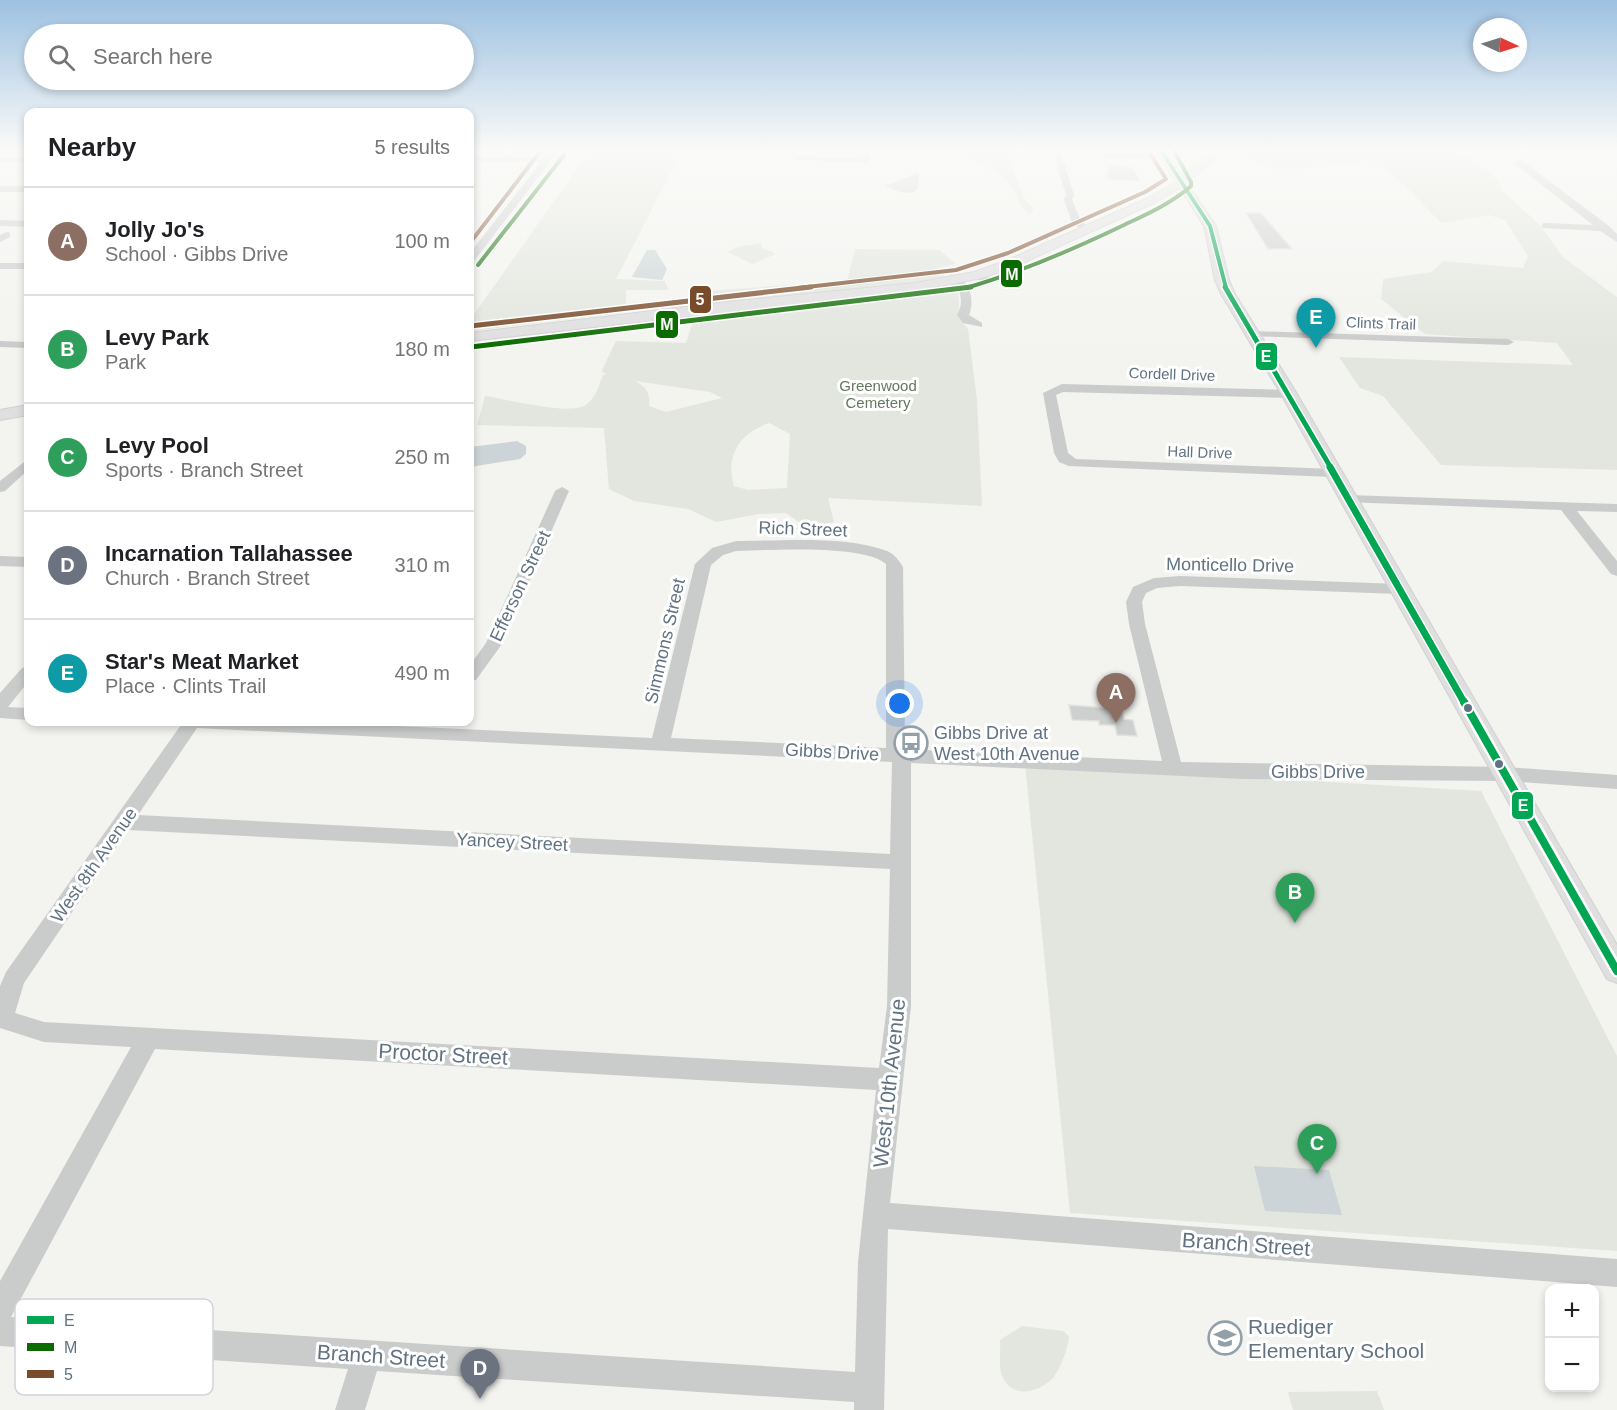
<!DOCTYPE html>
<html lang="en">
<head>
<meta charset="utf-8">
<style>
  body { margin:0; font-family:Helvetica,sans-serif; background:#f6f6f6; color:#202124 }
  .controls { position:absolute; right:18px; bottom:18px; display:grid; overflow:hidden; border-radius:12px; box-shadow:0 3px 9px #0003 }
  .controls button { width:54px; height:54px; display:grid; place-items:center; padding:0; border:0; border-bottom:2px solid #e0e0e0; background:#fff; color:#202124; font:30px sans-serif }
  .compass { position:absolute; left:1473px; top:18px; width:54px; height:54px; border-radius:50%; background:#fff; box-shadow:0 3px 9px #0003; rotate:94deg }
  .you { position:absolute; left:900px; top:704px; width:21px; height:21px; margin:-15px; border:4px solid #fff; border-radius:50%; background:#1a73e8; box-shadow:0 0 0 9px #1a73e833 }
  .badge { display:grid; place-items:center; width:39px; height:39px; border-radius:50%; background:#0f766e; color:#fff; font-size:20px; font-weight:700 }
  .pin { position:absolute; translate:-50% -50px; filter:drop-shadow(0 2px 3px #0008) }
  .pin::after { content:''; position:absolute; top:32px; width:21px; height:18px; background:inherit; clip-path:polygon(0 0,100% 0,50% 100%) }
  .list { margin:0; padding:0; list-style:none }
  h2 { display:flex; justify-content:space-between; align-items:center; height:78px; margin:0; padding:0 24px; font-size:26px }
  h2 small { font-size:20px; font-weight:400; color:#757577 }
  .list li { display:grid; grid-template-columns:39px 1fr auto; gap:18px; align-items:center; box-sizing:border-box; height:108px; padding:0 24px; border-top:2px solid #e0e0e0 }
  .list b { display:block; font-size:22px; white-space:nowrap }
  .list p { margin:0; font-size:20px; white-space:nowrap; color:#757577 }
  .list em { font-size:20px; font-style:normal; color:#757577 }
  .icon { flex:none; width:33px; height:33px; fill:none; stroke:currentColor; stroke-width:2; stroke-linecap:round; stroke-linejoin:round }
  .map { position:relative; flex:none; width:1617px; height:1410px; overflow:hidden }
  .search { position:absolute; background:#fff; box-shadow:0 3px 9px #0003; left:24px; top:24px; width:450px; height:66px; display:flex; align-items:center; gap:15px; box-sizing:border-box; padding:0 21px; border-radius:33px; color:#757577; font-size:22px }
  .panel { position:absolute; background:#fff; box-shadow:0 3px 9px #0003; left:24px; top:108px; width:450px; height:618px; border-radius:12px }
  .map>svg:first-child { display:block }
  .green { fill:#e2e6de; fill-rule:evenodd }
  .water { fill:#ccd4d7 }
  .building { fill:#cecfcf; stroke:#e2e2e0; stroke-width:1.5 }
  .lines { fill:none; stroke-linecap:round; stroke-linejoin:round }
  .major-casing { stroke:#d0d1d0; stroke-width:2 }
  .minor { fill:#cacccc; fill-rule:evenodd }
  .major { fill:#dfdfe0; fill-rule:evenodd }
  .bus-1-far3-casing { stroke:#fff; stroke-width:6 }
  .bus-1-far2-casing { stroke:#fff; stroke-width:8 }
  .bus-1-far1-casing { stroke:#fff; stroke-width:10 }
  .bus-1-casing { stroke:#fff; stroke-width:13 }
  .bus-2-far1-casing { stroke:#fff; stroke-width:6 }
  .bus-2-casing { stroke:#fff; stroke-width:8 }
  .bus-3-far1-casing { stroke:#fff; stroke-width:6 }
  .bus-3-casing { stroke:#fff; stroke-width:8 }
  .bus-1-far3 { stroke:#00a651; stroke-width:4 }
  .bus-1-far2 { stroke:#00a651; stroke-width:5 }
  .bus-1-far1 { stroke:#00a651; stroke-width:7 }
  .bus-1 { stroke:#00a651; stroke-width:8 }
  .bus-2-far1 { stroke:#0c6b00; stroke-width:4 }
  .bus-2 { stroke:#0c6b00; stroke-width:5 }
  .bus-3-far1 { stroke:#7a4b2a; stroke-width:4 }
  .bus-3 { stroke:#7a4b2a; stroke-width:5 }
  .bus-dot { fill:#617383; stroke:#fff; stroke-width:2 }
  .labels { text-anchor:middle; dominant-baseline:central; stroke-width:6; stroke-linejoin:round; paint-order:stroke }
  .far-street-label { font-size:15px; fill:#617383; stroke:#fff }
  .far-park-label { font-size:15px; fill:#647960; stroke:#fff }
  .street-label { font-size:18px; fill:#617383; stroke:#fff }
  .poi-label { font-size:18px; fill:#617383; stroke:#fff; text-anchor:start }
  .near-street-label { font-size:21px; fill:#617383; stroke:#fff }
  .near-poi-label { font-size:21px; fill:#617383; stroke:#fff; text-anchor:start }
  .key { fill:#fff; stroke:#d0d5da; stroke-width:1.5 }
  .key-label { font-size:16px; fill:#617383 }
  .line-badge { stroke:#fff; stroke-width:2 }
  .badge-label { font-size:16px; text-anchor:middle; font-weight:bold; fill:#fff }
</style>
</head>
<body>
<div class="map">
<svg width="1617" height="1410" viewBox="0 0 1617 1410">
  <rect width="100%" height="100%" fill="#f3f3f0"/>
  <path class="green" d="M591 149H683L616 279 665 281 668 290H626V304L661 303V308L472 331 470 320Z
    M930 149H1006L1024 199 1033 208 1032 213H1029C1017 205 1018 196 1011 186 993 160 963 159 935 154Z
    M1238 149H1447L1474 160 1499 180 1501 190 1539 224 1563 257 1617 297V470L1441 465 1383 396 1360 388 1339 357 1573 365 1557 343 1425 334 1381 299 1383 279 1432 272 1443 261 1523 268 1528 256 1505 220 1489 215 1441 223C1427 209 1389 165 1372 162 1365 161 1356 163 1349 163 1301 166 1279 181 1234 151Z
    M762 243 761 247 776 254 752 264 728 252 736 247Z
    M855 249 939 250 956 264 933 269 949 279 934 282 698 304 691 302 692 290 708 291 847 281Z
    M946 287 958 290 960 319 968 329 977 400 982 506 828 498 834 522 818 526 803 525 786 513 759 514 716 522 688 509 634 501 609 489 604 428 477 425 485 396C507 399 572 417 587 404 596 397 599 385 603 375H606L602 371 603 368 616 341 686 343 696 312ZM635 381 710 392 722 398 666 412 649 406C651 393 645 386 635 381ZM769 423 790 434 787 488 748 490 734 486C725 455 740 433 769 423Z
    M1025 764 1481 791 1617 1056V1251L1070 1213Z
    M1022 1326 1063 1331 1069 1336C1069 1346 1059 1373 1051 1380 1037 1392 1014 1399 1003 1378 998 1369 1001 1350 1000 1340Z
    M1377 1391 1384 1410H1293L1288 1392Z"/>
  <path class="water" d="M919 173 918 189 912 193 900 192 885 186Z
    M647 250H655L667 269 662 280 632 277Z
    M517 441 526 446V454L520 459 470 467V447Z
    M1254 1166 1329 1170 1342 1215 1265 1211Z"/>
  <path class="building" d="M1109 166 1132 167 1140 181 1107 179Z
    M1246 213H1261L1292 249H1268Z
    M1069 705 1122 709 1124 719 1133 720 1137 736 1117 735 1115 725H1099V721L1072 720Z"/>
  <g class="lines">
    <defs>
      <path id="major" d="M1155 149H1165L1183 176 1213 149H1225L1187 183 1216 226 1229 280 1235 294 1297 394 1617 945V983L1607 979 1281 394 1221 294 1215 280 1204 226 1180 188 1154 203 1016 266 982 278 915 291 470 341V333L718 303 915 283 974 272 1008 260 1146 199 1176 182Z
        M28 405V415L0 420V410Z"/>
    </defs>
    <use href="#major" class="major-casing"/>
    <path class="minor" d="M551 149H560L474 261 470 262V253L541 162 470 161V157H545Z
      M772 149H784L799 156 862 158V149H870V161L866 163 798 160Z
      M1052 149H1060L1074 195 1072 200 1081 221 1090 228V232H1084L1072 222 1064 200 1066 195Z
      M1065 149 1165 155 1169 157 1165 159 1103 157Z
      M0 157 28 158V162L0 161Z
      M1515 160H1521L1609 226 1617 234V242L1600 231 1542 228V224L1545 223 1593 225 1515 164Z
      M0 186H28V192H0Z
      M0 220 28 221V227L0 226Z
      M7 232 10 233V237L0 242V235Z
      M0 263H28V269H0Z
      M977 272 992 279 993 281 988 284 973 277 972 275Z
      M958 277C972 283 974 303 969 315L982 323V327L963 323 957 315C964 303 961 291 953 280Z
      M1252 331 1508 339 1514 342 1508 345 1248 336 1246 334Z
      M0 341 28 342V348L0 347Z
      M1062 384 1289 390 1295 394 1289 398 1063 392 1056 395 1068 453 1076 459 1333 469 1340 473 1333 477 1069 466 1059 462 1054 453 1043 393Z
      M28 459V470L5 491 0 492V481Z
      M562 487 569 491 502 644 476 680 470 681V665L486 643 555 491Z
      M1348 495 1617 504V512L1577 511 1617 561V576L1611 574 1561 510 1343 502V496Z
      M736 541C780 541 845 535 887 551 894 554 899 560 903 567L905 749 1162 761 1129 624 1126 602 1133 587 1154 578 1180 576 1399 584 1407 589 1399 594 1180 586 1157 588 1146 593 1142 602 1145 624 1181 762 1506 767 1617 775V789L1506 781 1244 779 911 763V1006L890 1203 1617 1259V1287L888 1229 884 1410H854V1402L377 1371 365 1410H335L348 1369 0 1346V1281L131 1047 44 1042 0 1028V986L6 972 183 722H311L652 738 695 564 712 548ZM736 551C767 550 865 544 886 564V748L671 738 711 565 723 555ZM197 728 892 762 890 854 138 815ZM128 830 890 869 887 1006 879 1068 44 1022 15 1013 24 983ZM155 1049 876 1090 858 1262 855 1372 11 1317Z
      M0 556 28 557V567L0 566Z
      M28 666V682L8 707 28 708V720L0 718V693L22 668Z"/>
    <use href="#major" class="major"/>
    <defs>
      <path id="bus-1-far3" d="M1160 149 1210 226 1226 288"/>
      <path id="bus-1-far2" d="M1225 287 1331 468"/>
      <path id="bus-1-far1" d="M1330 467 1465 704"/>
      <path id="bus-1" d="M1464 702 1617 971"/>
      <path id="bus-2-far1" d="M478 265 564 155
        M966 288C1021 272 1072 250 1124 225 1147 214 1172 203 1191 186V182L1173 149"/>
      <path id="bus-2" d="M471 347 971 287"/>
      <path id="bus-3-far1" d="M470 243 542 149
        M798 288 956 270 1008 253 1145 192 1166 179 1151 155"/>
      <path id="bus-3" d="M470 326 811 287"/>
    </defs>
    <use href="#bus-1-far3" class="bus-1-far3-casing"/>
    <use href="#bus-1-far2" class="bus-1-far2-casing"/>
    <use href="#bus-1-far1" class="bus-1-far1-casing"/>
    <use href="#bus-1" class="bus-1-casing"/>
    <use href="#bus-2-far1" class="bus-2-far1-casing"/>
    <use href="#bus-2" class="bus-2-casing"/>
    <use href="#bus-3-far1" class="bus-3-far1-casing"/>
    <use href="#bus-3" class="bus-3-casing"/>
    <use href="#bus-1-far3" class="bus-1-far3"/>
    <use href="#bus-1-far2" class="bus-1-far2"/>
    <use href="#bus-1-far1" class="bus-1-far1"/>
    <use href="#bus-1" class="bus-1"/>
    <use href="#bus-2-far1" class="bus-2-far1"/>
    <use href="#bus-2" class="bus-2"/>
    <use href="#bus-3-far1" class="bus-3-far1"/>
    <use href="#bus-3" class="bus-3"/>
  </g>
  <linearGradient id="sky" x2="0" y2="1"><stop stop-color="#9dc1e1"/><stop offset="0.43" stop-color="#fafaf8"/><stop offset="1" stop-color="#fafaf8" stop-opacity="0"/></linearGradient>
  <rect width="1617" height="347" fill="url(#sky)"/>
  <defs>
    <symbol id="bus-ring" viewBox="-11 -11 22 22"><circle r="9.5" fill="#fff" stroke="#94a0a9" stroke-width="1.5"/><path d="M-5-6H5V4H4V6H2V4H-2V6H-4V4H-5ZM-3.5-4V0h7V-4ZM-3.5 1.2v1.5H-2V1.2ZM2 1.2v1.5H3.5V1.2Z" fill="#94a0a9"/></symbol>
    <symbol id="school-ring" viewBox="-11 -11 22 22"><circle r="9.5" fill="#fff" stroke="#94a0a9" stroke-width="1.5"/><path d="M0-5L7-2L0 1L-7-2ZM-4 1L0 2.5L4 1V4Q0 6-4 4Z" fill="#94a0a9"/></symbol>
  </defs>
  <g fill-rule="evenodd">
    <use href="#bus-ring" x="892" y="724" width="38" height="38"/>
    <use href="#school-ring" x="1206" y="1319" width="38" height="38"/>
  </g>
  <g class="bus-dot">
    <circle cx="1468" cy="708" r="5"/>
    <circle cx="1499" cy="764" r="5"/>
  </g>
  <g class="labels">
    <g class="far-street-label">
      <text transform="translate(1381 323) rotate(2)">Clints Trail</text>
      <text transform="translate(1172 374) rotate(2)">Cordell Drive</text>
      <text transform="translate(1200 452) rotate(2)">Hall Drive</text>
    </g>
    <g class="far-park-label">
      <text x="878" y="385">Greenwood<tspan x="878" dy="17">Cemetery</tspan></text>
    </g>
    <g class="street-label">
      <text transform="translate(803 529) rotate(2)">Rich Street</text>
      <text transform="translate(1230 565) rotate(1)">Monticello Drive</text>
      <text transform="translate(520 586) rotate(-65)">Efferson Street</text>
      <text transform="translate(665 641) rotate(-77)">Simmons Street</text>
      <text transform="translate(832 752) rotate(3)">Gibbs Drive</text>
      <text x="1318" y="772">Gibbs Drive</text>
      <text transform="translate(512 842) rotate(3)">Yancey Street</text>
      <text transform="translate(94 865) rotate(-55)">West 8th Avenue</text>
    </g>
    <g class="poi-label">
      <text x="934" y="733">Gibbs Drive at<tspan x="934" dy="21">West 10th Avenue</tspan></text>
    </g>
    <g class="near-street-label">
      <text transform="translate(443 1054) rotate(3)">Proctor Street</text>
      <text transform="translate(889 1083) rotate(-84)">West 10th Avenue</text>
      <text transform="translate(1246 1244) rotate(4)">Branch Street</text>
      <text transform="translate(381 1356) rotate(4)">Branch Street</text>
    </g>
    <g class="near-poi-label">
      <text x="1248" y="1326">Ruediger<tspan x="1248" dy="24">Elementary School</tspan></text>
    </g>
  </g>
  <rect x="15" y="1299" width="198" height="96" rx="9" class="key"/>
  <rect x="27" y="1316" width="27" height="8" fill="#00a651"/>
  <rect x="27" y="1343" width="27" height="8" fill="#0c6b00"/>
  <rect x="27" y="1370" width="27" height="8" fill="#7a4b2a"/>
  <g class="key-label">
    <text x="64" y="1326">E</text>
    <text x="64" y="1353">M</text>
    <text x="64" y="1380">5</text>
  </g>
  <g class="line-badge">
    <rect x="1000" y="259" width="23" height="29" rx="6" fill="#0c6b00"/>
    <rect x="689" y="285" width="23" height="29" rx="6" fill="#7a4b2a"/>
    <rect x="655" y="310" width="24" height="29" rx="6" fill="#0c6b00"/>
    <rect x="1255" y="342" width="23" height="29" rx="6" fill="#00a651"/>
    <rect x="1511" y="791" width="23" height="29" rx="6" fill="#00a651"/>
  </g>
  <g class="badge-label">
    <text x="1012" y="280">M</text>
    <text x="700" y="305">5</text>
    <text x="667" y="330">M</text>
    <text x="1266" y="362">E</text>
    <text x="1523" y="811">E</text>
  </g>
</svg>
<div class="controls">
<button>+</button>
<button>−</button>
</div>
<svg class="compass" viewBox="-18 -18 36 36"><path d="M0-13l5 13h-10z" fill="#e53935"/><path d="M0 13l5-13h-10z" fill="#757577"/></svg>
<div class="you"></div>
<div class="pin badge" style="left:1116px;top:723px;background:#8d6e63">A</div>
<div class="pin badge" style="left:1295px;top:923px;background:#2e9e5b">B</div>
<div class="pin badge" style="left:1317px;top:1174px;background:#2e9e5b">C</div>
<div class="pin badge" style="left:480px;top:1399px;background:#6b7280">D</div>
<div class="pin badge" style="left:1316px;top:348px;background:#0f9aa8">E</div>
<div class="search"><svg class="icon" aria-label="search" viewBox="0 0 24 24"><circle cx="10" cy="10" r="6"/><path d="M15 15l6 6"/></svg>Search here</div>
<section class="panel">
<h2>Nearby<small>5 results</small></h2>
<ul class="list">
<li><span class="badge" style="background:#8d6e63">A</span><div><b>Jolly Jo's</b><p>School · Gibbs Drive</p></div><em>100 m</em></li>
<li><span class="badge" style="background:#2e9e5b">B</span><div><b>Levy Park</b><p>Park</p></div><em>180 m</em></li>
<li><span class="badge" style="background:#2e9e5b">C</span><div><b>Levy Pool</b><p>Sports · Branch Street</p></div><em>250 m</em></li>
<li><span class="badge" style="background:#6b7280">D</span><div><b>Incarnation Tallahassee</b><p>Church · Branch Street</p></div><em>310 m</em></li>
<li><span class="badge" style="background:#0f9aa8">E</span><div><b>Star's Meat Market</b><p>Place · Clints Trail</p></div><em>490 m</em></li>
</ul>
</section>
</div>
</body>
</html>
